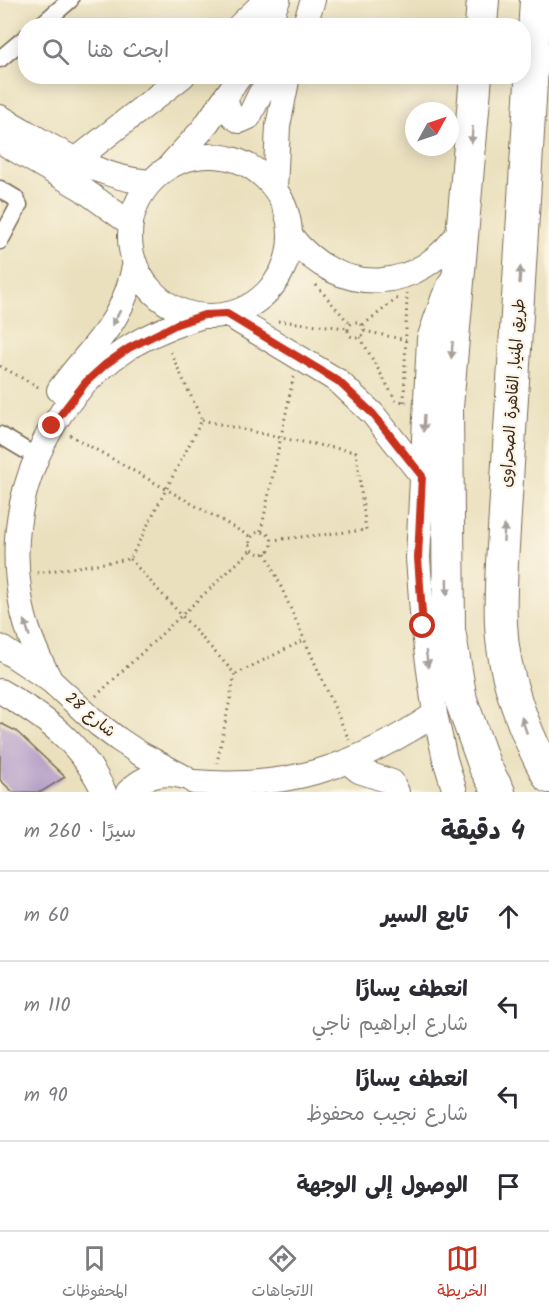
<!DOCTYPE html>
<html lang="ar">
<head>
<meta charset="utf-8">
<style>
  body { margin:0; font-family:Kalam,"Playpen Sans Arabic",sans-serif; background:#f7f7f7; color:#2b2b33; direction:rtl }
  .compass { position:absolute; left:405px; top:102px; width:54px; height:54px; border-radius:50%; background:#fff; box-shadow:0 3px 15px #0003; rotate:50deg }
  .stop { position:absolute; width:18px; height:18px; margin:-14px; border:4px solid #c8321e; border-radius:50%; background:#fff }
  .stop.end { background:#c8321e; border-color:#fff; box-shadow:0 2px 6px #0008 }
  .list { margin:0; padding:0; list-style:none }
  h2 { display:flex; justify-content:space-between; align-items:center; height:78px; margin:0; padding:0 24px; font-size:26px }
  h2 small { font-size:20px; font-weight:400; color:#7c7c81 }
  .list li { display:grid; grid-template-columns:39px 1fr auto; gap:18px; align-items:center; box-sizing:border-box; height:90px; padding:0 24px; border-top:2px solid #e1e1e2 }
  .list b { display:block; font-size:22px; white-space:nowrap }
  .list p { margin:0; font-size:20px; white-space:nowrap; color:#7c7c81 }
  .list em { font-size:20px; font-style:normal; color:#7c7c81 }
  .icon { flex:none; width:33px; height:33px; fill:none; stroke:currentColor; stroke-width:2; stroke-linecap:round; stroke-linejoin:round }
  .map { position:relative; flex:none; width:549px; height:792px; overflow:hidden; direction:ltr }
  .search { position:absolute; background:#fff; box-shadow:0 3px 15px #0003; left:18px; right:18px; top:18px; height:66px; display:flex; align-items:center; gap:15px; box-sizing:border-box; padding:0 21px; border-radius:24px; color:#7c7c81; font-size:22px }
  .sheet { height:438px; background:#fff }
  nav { display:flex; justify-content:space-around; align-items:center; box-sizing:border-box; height:84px; border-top:2px solid #e1e1e2; background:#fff; font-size:16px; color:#7c7c81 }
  nav a { display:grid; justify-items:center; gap:3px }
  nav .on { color:#c8321e }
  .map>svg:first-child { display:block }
  .building { fill:#b7a2c9 }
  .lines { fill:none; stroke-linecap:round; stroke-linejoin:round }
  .street-casing { stroke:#786a56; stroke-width:19 }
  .secondary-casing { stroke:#786a56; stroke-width:26 }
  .highway-casing { stroke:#786a56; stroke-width:34 }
  .path { stroke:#786a56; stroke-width:3; stroke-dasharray:1.5 4.5; stroke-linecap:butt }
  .street { stroke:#fff; stroke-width:16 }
  .secondary { stroke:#fff; stroke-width:24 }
  .highway { stroke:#fff; stroke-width:32 }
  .oneway { fill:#a79f9a }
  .route { stroke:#c8321e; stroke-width:8 }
  .labels { text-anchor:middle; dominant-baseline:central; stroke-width:4.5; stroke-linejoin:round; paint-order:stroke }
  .street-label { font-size:16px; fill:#3b2a1e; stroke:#fcf5e5 }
</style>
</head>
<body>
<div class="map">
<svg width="549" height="792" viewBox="0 0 549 792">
  <rect width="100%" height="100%" fill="#fcf5e5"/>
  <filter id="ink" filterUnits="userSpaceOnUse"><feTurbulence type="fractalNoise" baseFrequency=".0167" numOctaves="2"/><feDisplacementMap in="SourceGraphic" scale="12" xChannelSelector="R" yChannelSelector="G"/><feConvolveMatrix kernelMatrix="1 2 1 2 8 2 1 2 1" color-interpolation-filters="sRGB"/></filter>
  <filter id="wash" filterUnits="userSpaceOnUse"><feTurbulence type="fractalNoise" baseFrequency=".008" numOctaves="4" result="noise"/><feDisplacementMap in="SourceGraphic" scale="24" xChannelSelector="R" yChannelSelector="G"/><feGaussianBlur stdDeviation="1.35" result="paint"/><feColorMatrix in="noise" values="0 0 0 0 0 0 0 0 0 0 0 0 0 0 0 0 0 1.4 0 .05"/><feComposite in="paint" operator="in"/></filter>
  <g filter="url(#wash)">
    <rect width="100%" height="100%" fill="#eae0bd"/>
    <g id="blocks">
      <path class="building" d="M0 723 16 731 65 777 41 792H13L0 780Z"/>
    </g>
  </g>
  <g filter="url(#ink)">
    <use href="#blocks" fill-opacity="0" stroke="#786a56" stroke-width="1.5"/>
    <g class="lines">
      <defs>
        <path id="street" d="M40 26 70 0
          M0 59 26 37
          M0 189 15 198 19 205 0 241
          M0 435 25 450"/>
        <path id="secondary" d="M239 26 266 0
          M267 26 278 0
          M304 26 313 0
          M226 99C228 110 229 115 240 121L249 117 260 94 273 76
          M0 117C47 143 96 179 150 182
          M0 141 81 188 131 224
          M130 236a80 80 0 1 1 160 0a80 80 0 1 1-160 0Z
          M77 159 183 76
          M171 164 203 129 240 76
          M275 189 278 126 288 76
          M290 235C339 299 421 295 463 226
          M454 276 444 296 429 339 418 558 423 626 435 714 445 759 455 792
          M227 314 338 381 373 414 422 476
          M59 390C94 342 122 326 135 263
          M0 647 51 681 98 724 118 739 139 753 184 777
          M51 681C36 654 24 627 20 596 4 500 46 402 128 348 151 333 177 324 203 316
          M0 691C46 718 81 742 104 792
          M348 762 359 771 392 782 397 792
          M194 782C289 790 357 766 435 714
          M128 792C142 777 161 771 180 776"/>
        <path id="highway" d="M536 0 502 563C501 583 500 604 501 624 503 676 524 732 549 777
          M481 26 483 0
          M476 76 447 407 449 630 461 700 485 767 499 792"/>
      </defs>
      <use href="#street" class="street-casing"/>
      <use href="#secondary" class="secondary-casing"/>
      <use href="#highway" class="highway-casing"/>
      <path class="path" d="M316 285 350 324
        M278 321 348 328
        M348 330a8 8 0 1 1 16 0a8 8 0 1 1-16 0Z
        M363 325 399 297
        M364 331 406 340
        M360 337 396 401 407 402
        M0 366 40 388
        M404 402 407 293
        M202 420 281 438 356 452 366 530 272 540
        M70 435 251 537
        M261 531 294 375
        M250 543a11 11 0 1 1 22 0a11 11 0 1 1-22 0Z
        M266 553 349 740
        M130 559 235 674 217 763
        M37 573 130 559 202 420 169 349
        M236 674 304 640
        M96 696 252 549"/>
      <use href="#street" class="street"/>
      <use href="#secondary" class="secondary"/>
      <use href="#highway" class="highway"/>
    </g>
    <defs><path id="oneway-solid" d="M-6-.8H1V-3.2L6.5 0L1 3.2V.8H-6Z" transform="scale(1.5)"/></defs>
    <g class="oneway">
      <use href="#oneway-solid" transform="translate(472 135) rotate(95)"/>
      <use href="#oneway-solid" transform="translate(520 275) rotate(-87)"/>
      <use href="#oneway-solid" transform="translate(116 318) rotate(119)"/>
      <use href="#oneway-solid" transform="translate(452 350) rotate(95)"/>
      <use href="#oneway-solid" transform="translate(424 423) rotate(93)"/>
      <use href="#oneway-solid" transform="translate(504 533) rotate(-86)"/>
      <use href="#oneway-solid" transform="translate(447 587) rotate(89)"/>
      <use href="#oneway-solid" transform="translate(27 628) rotate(-107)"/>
      <use href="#oneway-solid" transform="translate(427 659) rotate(82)"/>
      <use href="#oneway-solid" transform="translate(524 725) rotate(-109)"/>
    </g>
  </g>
  <g class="lines" filter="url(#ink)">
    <path class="route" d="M52 426 86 382 106 364 129 348 177 324 204 315 227 314 338 381 373 414 422 476 418 558 423 626"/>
  </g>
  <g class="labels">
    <g class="street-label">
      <text transform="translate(513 393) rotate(-86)">طريق المنيا, القاهرة الصحراوى</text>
      <text transform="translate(90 715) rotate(40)">شارع 28</text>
    </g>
  </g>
</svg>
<svg class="compass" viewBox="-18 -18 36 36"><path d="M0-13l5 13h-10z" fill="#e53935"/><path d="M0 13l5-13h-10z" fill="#7c7c81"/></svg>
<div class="stop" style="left:423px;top:626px"></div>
<div class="stop end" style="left:52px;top:426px"></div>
<div class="search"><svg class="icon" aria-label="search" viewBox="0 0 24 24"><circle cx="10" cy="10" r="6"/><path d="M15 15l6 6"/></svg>ابحث هنا</div>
</div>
<section class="sheet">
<h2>4 دقيقة<small>سيرًا · 260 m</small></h2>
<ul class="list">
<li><svg class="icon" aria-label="ahead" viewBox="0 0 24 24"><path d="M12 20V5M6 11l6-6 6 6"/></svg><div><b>تابع السير</b></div><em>60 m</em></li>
<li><svg class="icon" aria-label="left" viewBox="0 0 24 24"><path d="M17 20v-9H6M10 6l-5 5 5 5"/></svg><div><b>انعطف يسارًا</b><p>شارع ابراهيم ناجي</p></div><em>110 m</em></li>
<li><svg class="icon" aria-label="left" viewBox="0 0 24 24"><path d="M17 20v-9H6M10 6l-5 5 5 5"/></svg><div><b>انعطف يسارًا</b><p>شارع نجيب محفوظ</p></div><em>90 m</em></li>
<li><svg class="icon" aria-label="arrive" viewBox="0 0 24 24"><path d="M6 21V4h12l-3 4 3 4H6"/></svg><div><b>الوصول إلى الوجهة</b></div></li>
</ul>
</section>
<nav>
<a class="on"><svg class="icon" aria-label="map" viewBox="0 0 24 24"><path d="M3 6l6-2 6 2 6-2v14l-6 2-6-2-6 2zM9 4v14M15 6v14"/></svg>الخريطة</a>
<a><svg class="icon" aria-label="directions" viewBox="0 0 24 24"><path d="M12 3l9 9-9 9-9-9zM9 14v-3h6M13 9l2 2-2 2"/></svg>الاتجاهات</a>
<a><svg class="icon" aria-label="saved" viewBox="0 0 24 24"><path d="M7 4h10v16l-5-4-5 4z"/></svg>المحفوظات</a>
</nav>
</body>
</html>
